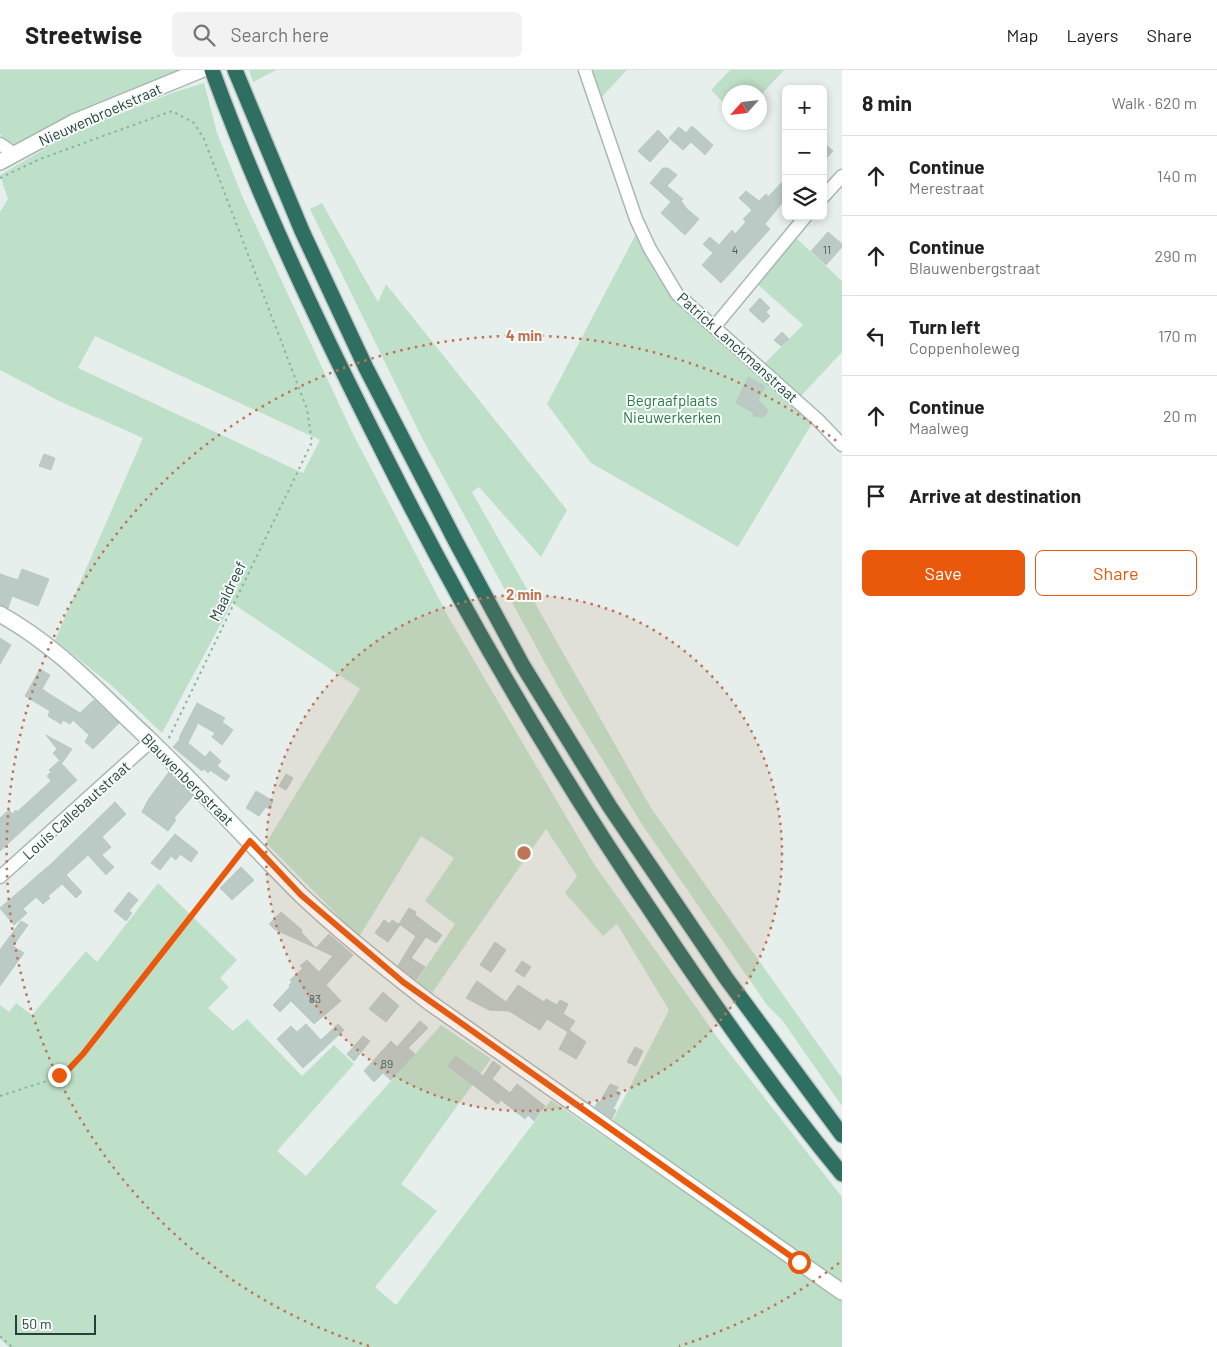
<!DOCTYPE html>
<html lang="en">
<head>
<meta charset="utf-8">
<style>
  body { margin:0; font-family:Barlow,sans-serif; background:#f2f2f2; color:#222 }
  .controls { position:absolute; right:15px; top:15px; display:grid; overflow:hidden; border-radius:8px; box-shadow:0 2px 8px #0003 }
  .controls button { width:45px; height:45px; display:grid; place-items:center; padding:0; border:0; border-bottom:1px solid #e0e0e0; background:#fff; color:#222; font:25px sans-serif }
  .compass { position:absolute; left:722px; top:15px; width:45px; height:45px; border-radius:50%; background:#fff; box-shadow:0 2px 8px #0003; rotate:243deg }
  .scale { position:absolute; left:15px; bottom:12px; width:81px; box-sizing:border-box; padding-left:5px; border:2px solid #24423a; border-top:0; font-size:14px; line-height:18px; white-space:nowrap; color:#24423a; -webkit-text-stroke:4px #f7fbf9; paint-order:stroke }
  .stop { position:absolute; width:15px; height:15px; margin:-11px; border:4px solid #ea580c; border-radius:50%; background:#fff }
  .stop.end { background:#ea580c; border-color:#fff; box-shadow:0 1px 5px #0008 }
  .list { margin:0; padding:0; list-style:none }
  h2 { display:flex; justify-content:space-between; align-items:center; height:65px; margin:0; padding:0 20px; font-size:21px }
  h2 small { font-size:16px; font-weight:400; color:#767676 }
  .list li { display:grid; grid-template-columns:32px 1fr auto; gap:15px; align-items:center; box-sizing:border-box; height:80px; padding:0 20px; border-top:1px solid #e0e0e0 }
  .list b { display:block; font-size:19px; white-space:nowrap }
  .list p { margin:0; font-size:16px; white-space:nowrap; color:#767676 }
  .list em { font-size:16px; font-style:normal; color:#767676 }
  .actions { display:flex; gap:10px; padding:15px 20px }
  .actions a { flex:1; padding:11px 0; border:1px solid #ea580c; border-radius:8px; text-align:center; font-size:18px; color:#ea580c }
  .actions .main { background:#ea580c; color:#fff }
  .icon { flex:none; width:28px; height:28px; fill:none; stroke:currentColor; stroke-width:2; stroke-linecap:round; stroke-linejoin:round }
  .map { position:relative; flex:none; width:842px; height:1277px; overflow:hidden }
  header { display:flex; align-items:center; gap:30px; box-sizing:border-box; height:70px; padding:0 25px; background:#fff; border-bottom:1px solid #e0e0e0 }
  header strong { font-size:24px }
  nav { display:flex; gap:28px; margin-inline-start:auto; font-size:18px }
  .search { width:350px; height:45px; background:#f2f2f2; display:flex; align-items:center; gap:12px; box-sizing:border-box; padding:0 18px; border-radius:8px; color:#767676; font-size:19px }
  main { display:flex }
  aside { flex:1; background:#fff }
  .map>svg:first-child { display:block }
  .green { fill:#bfe0c8; fill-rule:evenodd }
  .building { fill:#bbcac4; stroke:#b8c9c2 }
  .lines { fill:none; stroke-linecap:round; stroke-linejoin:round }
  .minor-casing { stroke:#a8b8b2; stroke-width:15 }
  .tertiary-casing { stroke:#a8b8b2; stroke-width:18 }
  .motorway-casing { stroke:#c2cac8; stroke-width:18 }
  .path { stroke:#86b3a5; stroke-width:2; stroke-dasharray:2.5 4; stroke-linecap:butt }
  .minor { stroke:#fff; stroke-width:12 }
  .tertiary { stroke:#fff; stroke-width:15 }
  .motorway { stroke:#2f6f62; stroke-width:15 }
  .route { stroke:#ea580c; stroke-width:6 }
  .ring { fill:none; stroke:#c07456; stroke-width:2.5; stroke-dasharray:2.5 5 }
  .labels { text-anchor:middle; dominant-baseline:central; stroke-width:4; stroke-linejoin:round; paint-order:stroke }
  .number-label { font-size:12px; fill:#4a645c }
  .street-label { font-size:15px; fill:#24423a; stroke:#f7fbf9 }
  .park-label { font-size:15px; fill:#2d7a4b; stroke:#f7fbf9 }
  .centre { fill:#c07456; stroke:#f7fbf9; stroke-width:2.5 }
  .ring-label { font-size:15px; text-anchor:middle; font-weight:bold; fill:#c07456; stroke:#f7fbf9; stroke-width:4; stroke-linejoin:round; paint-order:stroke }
</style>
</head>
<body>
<header>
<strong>Streetwise</strong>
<div class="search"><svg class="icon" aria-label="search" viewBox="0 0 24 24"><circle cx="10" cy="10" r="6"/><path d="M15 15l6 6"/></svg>Search here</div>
<nav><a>Map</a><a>Layers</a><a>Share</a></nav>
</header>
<main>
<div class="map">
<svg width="842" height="1277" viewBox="0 0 842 1277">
  <rect width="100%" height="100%" fill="#e6efeb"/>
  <path class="green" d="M0 0H179L180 1 19 74H10L0 64Z
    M249 0H276L253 12Z
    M591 0H627L601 28Z
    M730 0H784L760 26V22H730L729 38 711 20Z
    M204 13 217 63 243 128 353 364 449 548 594 794 720 971 842 1127V1212L611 1054 669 940 617 854 603 866 565 823 577 806 546 759 432 923 416 912 455 854 425 831 454 788 421 766 359 867 266 773 360 619 232 533 162 663 111 615 55 570 143 368 59 331 0 300V142L8 129 0 105 72 63 172 23ZM95 266 320 370 303 403 78 298Z
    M322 133 378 232 386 214 567 440 541 487 479 417 472 422 651 738 842 1008V1036L782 950 767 935 643 756 562 624 422 368 310 139Z
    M636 164 650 191 814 350 738 477 591 393 547 334Z
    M796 168 842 211V282L800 327 762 296 803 255 756 213Z
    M158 813 237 890 220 908 229 917 208 938 233 961 247 949 302 1006 334 975 354 994 277 1081 306 1106 441 955 491 989 401 1114 437 1141 375 1217 396 1235 551 1030 842 1230V1277H9L0 1269V935L9 942 16 933 32 945 86 881 97 892Z"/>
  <path class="building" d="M692 56 713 75 705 85 691 72 683 80 669 68 679 57 686 63Z
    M658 60 669 71 650 92 638 81Z
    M823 72 833 81 823 92Z
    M663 98H668L677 105 667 116 683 129 681 131 687 139 699 149 685 165 661 143 671 132 650 113Z
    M786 108V128L765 154 770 159 721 213 702 195 713 183 703 174 710 167 719 175 732 160 735 164 746 152 743 149 752 140 739 128 746 121 759 131 766 124 768 127Z
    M828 162 842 174V177L826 195 811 181Z
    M760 228 770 238 766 242 770 246 763 253 749 240Z
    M782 262 789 269 781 276 774 270Z
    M748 307 765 316 758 330 768 340 764 347 753 346 754 343 736 333Z
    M44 384 55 388 51 400 39 396Z
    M22 499 49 509 38 536 12 526 8 538 0 535V504L18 510Z
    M0 568 11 575 0 594Z
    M40 599 50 605 42 619 51 625 80 643 94 630 119 653 93 679 85 672 89 665 73 650 70 654 63 650 61 654 48 646 50 641 25 626Z
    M197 633 225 648 222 652 233 660 222 675 212 667 215 663 198 653 188 673 205 687 210 681 221 691 217 696 230 706 226 711 210 700 208 703 204 699 202 701 173 677 180 669 179 668Z
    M46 665 72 679 62 693 53 683 57 679Z
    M59 691 77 710 0 781V748L9 740 12 744 16 740 17 742 51 711 47 706 51 702 49 700Z
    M169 702 193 726 174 748 176 750 168 761 142 742 148 730Z
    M286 704 293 708 286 720 279 716Z
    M256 721 273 731 269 739 266 737 259 746 246 738Z
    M115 732 126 744 102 767 111 777 102 785 114 797 106 805 88 785 66 805 82 822 76 828 62 814 48 826 50 828 43 834 36 827 23 839 27 843 14 855 0 838 51 794Z
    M175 764 198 782 191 792 180 784 176 790 171 786 160 800 151 793Z
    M241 797 254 810 232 830 220 818Z
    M129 822 138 830 129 841 132 843 126 851 114 841Z
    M409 838 416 842 415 845 442 865 436 873 426 867 411 888 425 897 416 910 398 896 416 866 399 854Z
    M281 842 302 860 301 862 316 878 274 859 269 854Z
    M384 850 390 854 392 850 400 855 388 872 375 863Z
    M21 851 28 855 13 876 24 883 0 916V880Z
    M329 864 353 885 326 915 341 931 314 954 291 931 280 942 273 935 290 917 289 915 292 912 290 910 303 898 300 896 307 890 319 902 333 886 316 878Z
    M495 872 506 880 491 902 480 895Z
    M522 891 531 897 524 907 515 901Z
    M477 911 506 932 518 915 544 932 546 929 557 935 560 930 568 934 563 944 575 951 569 960 586 972 576 989 559 979 568 962 547 949 540 960 509 941 489 940 466 928Z
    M383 922 399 936 386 952 369 939Z
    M420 951 428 958 408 978 415 984 391 1010 383 1003 374 1012 364 1001 391 971 397 977Z
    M306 954 321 970 338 954 344 960 303 998 277 969 291 956 297 962Z
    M363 966 370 971 354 991 347 984Z
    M635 977 643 981 636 996 627 992Z
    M455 986 483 1006 493 991 501 997 492 1009 510 1023 517 1014 545 1036 534 1051 528 1045 525 1049 501 1030 498 1034 448 996Z
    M610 1014 618 1017 616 1021 621 1023 613 1039 616 1040 612 1049 595 1037 598 1031 600 1032Z"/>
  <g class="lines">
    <defs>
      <path id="minor" d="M585 0 636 149 650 179 677 224 818 350 842 375
        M0 74 14 84
        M823 127 842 106
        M715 256 806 146
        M0 807 151 671"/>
      <path id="tertiary" d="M0 92 74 52 201 0
        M0 544C62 579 99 623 150 670 202 720 250 774 301 825 341 863 385 898 429 932L842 1222"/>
      <path id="motorway" d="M212 0C260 132 321 260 385 386 466 547 556 701 657 850 715 937 775 1023 842 1104
        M235 0 302 161 366 298 456 472 523 596 610 737 726 908 842 1065"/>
    </defs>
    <use href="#minor" class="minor-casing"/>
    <use href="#tertiary" class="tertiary-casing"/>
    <use href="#motorway" class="motorway-casing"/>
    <path class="path" d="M0 108 40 89 172 41 194 53 204 69 307 339 312 372 168 670
      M0 1026 50 1010 69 1000 242 782
      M0 1266 12 1277"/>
    <use href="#minor" class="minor"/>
    <use href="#tertiary" class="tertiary"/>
    <use href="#motorway" class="motorway"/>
  </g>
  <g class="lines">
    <path class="route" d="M59 1005 68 1000 83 984 250 771 301 825 403 912 799 1192"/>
  </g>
  <circle cx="524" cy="783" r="258" fill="#c07456" fill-opacity=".12"/>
  <g class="ring">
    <circle cx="524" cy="783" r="258"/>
    <path d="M839 1193A517 517 0 0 1 679 1276M369 1276A517 517 0 1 1 839 373"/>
  </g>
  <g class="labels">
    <g class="number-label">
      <text x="735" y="179">4</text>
      <text x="827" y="179">11</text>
      <text x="315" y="928">83</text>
      <text x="387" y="993">89</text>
    </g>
    <g class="street-label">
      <text transform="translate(100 44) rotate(-24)">Nieuwenbroekstraat</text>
      <text transform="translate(738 277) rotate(42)">Patrick Lanckmanstraat</text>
      <text transform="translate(227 521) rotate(-64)">Maaldreef</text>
      <text transform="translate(188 709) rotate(45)">Blauwenbergstraat</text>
      <text transform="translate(76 740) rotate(-42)">Louis Callebautstraat</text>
    </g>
    <g class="park-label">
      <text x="672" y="330">Begraafplaats<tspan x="672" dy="17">Nieuwerkerken</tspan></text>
    </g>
  </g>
  <circle cx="524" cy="783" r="8" class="centre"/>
  <g class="ring-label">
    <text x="524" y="271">4 min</text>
    <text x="524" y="530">2 min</text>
  </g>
</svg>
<div class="controls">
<button>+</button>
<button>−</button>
<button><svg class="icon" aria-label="layers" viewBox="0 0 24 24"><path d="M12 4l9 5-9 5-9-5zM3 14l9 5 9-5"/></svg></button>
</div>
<svg class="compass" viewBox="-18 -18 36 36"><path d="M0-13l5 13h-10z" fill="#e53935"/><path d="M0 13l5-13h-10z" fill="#767676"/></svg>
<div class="scale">50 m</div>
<div class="stop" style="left:799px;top:1192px"></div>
<div class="stop end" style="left:59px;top:1005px"></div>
</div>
<aside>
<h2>8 min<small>Walk · 620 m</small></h2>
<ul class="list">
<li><svg class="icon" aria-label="ahead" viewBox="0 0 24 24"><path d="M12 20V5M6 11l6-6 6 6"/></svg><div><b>Continue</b><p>Merestraat</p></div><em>140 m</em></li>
<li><svg class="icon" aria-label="ahead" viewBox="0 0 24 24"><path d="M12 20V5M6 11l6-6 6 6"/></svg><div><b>Continue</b><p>Blauwenbergstraat</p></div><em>290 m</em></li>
<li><svg class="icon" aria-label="left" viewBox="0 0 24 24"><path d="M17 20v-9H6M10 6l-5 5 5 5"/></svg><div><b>Turn left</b><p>Coppenholeweg</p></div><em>170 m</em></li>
<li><svg class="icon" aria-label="ahead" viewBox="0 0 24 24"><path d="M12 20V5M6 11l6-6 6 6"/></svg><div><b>Continue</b><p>Maalweg</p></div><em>20 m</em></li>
<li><svg class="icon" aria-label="arrive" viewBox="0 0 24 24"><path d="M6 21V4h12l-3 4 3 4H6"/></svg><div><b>Arrive at destination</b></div></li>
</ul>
<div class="actions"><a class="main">Save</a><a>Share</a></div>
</aside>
</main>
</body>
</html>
